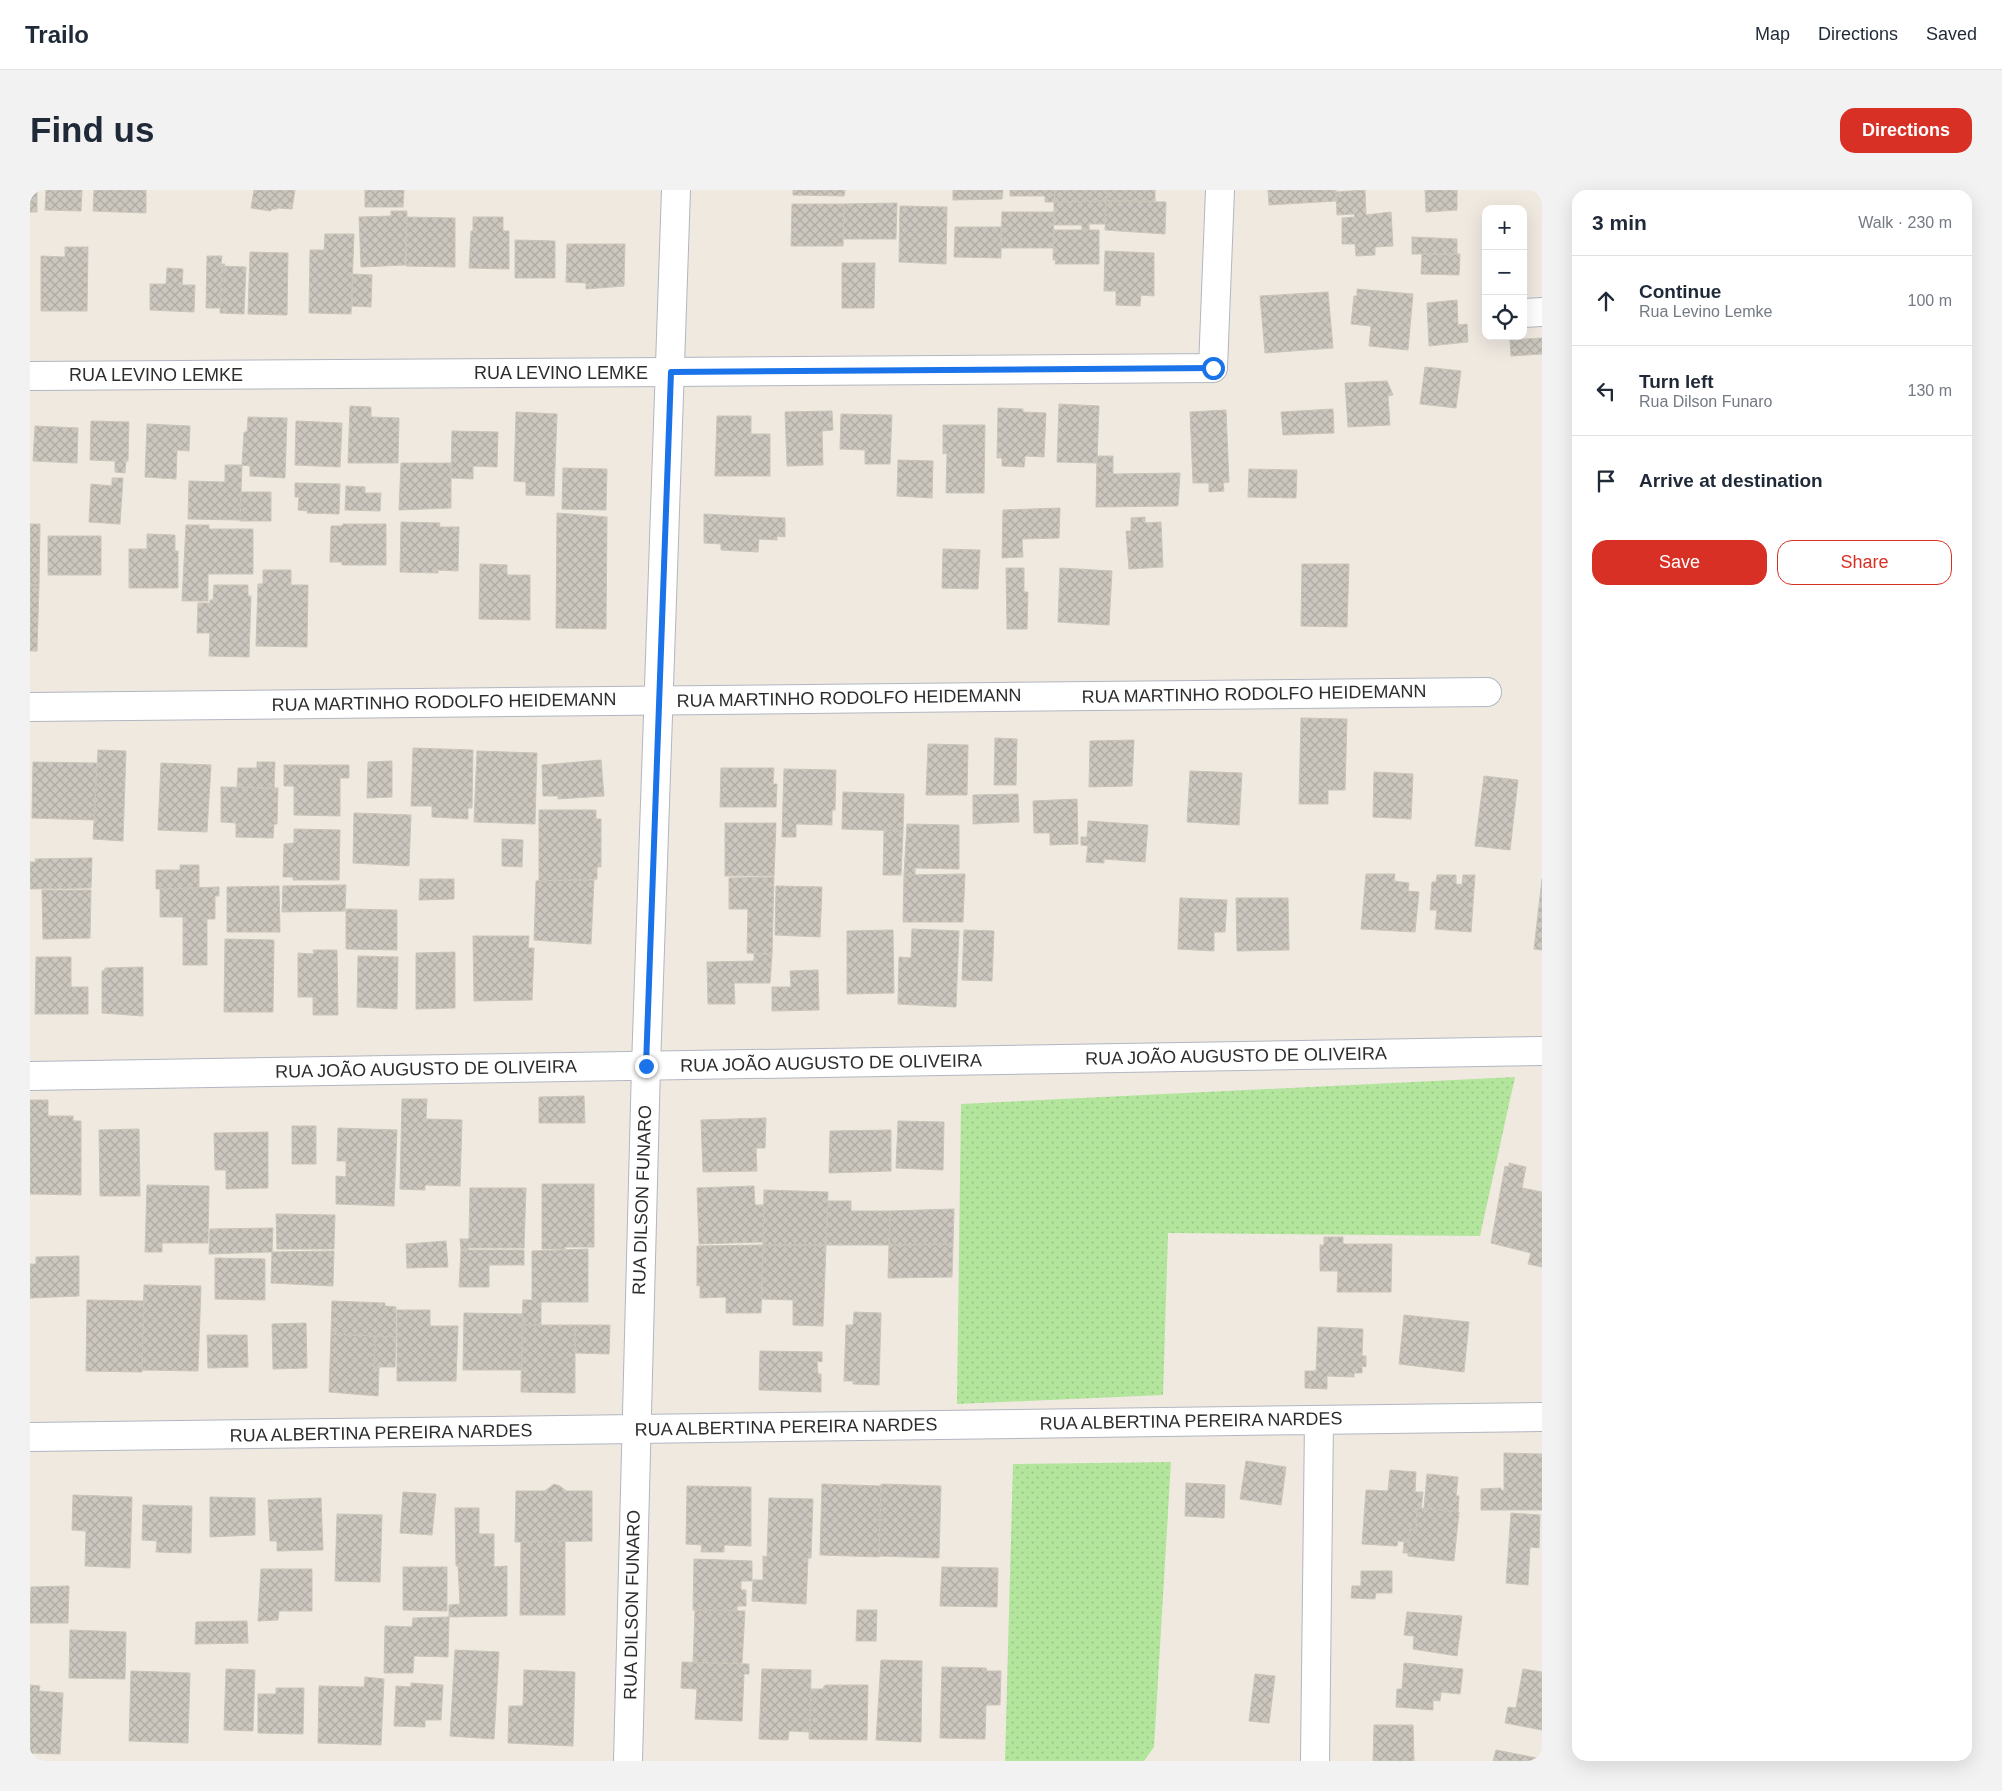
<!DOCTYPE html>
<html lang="en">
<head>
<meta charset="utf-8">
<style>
  body { margin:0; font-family:Helvetica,sans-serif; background:#f2f2f3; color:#1f2937 }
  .controls { position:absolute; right:15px; top:15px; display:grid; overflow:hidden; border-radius:10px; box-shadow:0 5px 20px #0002 }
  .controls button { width:45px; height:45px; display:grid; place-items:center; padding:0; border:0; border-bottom:1px solid #e0e1e3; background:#fff; color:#1f2937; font:25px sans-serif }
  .stop { position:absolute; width:15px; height:15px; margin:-11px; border:4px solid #1a73e8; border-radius:50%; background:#fff }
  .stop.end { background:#1a73e8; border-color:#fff; box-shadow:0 1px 5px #0008 }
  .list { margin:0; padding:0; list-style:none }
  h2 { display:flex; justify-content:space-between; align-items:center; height:65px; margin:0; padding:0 20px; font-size:21px }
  h2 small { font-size:16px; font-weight:400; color:#747a83 }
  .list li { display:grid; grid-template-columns:32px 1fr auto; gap:15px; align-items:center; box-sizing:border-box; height:90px; padding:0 20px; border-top:1px solid #e0e1e3 }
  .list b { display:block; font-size:19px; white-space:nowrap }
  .list p { margin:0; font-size:16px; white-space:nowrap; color:#747a83 }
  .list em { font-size:16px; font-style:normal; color:#747a83 }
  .actions { display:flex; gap:10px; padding:15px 20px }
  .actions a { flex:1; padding:11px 0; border:1px solid #d93025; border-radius:15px; text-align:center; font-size:18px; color:#d93025 }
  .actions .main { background:#d93025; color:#fff }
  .icon { flex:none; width:28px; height:28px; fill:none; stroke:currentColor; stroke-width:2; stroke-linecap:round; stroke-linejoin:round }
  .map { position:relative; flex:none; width:1512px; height:1571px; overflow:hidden; border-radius:15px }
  header { display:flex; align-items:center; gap:30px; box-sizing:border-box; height:70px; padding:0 25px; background:#fff; border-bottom:1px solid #e0e1e3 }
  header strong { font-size:24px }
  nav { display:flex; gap:28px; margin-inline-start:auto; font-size:18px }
  .intro { display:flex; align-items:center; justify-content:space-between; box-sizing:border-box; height:120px; padding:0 30px }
  h1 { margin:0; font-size:35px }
  .button { padding:12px 22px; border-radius:15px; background:#d93025; color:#fff; font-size:18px; font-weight:700 }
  main { display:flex; gap:30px; padding:0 30px }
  aside { flex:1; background:#fff; border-radius:15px; box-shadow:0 5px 20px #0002 }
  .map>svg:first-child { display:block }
  .grass { fill:url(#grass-dots) }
  .building { fill:url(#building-cross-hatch); stroke:#cbc5b9 }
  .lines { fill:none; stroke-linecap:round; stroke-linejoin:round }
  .minor-casing { stroke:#b3b6c1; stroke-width:30 }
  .tertiary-casing { stroke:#b3b6c1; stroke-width:30 }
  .minor { stroke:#fff; stroke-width:28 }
  .tertiary { stroke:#fff; stroke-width:28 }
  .route { stroke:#1a73e8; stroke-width:6 }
  .labels { text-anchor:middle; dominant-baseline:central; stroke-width:5; stroke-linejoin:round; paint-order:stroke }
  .street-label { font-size:18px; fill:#2d2d2d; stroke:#fff }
</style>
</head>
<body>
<header>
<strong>Trailo</strong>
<nav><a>Map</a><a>Directions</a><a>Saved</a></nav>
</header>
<div class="intro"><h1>Find us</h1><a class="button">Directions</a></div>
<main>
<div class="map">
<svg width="1512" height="1571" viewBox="0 0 1512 1571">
  <defs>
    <pattern id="grass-dots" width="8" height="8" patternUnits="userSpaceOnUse" patternTransform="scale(1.25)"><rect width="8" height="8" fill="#b3e59d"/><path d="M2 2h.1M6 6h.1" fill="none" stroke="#9ac588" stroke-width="1.8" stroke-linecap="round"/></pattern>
    <pattern id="building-cross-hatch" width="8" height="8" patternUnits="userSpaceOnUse" patternTransform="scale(1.25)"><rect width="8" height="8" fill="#cbc7be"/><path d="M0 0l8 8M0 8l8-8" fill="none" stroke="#afaba4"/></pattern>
  </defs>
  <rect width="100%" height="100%" fill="#efe9e0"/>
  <path class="grass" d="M1485 887 1450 1046 1138 1043 1133 1205 927 1214 931 914Z
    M1141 1272 1124 1557 1114 1571H975L983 1274Z"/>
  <path class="building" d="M0 0H7V22H0Z
    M16 0H52L51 21 15 20Z
    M64 0H116V23L63 21Z
    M224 0H265L262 19 247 18V19H241V21L221 18Z
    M335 0H374L373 17H335Z
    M763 0H815L814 6 763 5Z
    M923 0H973L972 9 923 10Z
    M980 0H1025L1024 12H1015V6H980Z
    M1025 0H1077L1076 11 1024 12Z
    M1077 0H1125V11H1076Z
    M1238 0H1306V11L1239 15Z
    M1335 0 1336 25 1361 22 1363 56 1345 57V65L1326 66 1325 54H1312V28L1325 27 1324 24 1307 25 1306 2Z
    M1395 0H1427V20L1396 22Z
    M1076 11 1136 12 1135 44 1075 40Z
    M1076 11 1075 34H1059V40H1069V74H1025L1026 70H1023L1024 40H1052V35H1024V12Z
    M867 13 866 49H813L814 14Z
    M762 14H814L813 56H761Z
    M870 16 917 17 916 74 869 72Z
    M361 21H377L375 75 331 77 329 27 361 26Z
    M972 22H1024L1023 58H971Z
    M377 27 425 28V77L376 76Z
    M443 27H473V41H479V79L439 78 441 41H443Z
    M925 37H971V68L924 67Z
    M295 44H324L321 124 279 123 280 60H294Z
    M1382 47 1427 49V64H1382Z
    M485 50 525 51V88H485Z
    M537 54H595L594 96 556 99V93L536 92Z
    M35 57H58L57 121H11V66L35 67Z
    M1075 61 1124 63V106L1111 105 1110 116 1086 115V101H1074Z
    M220 62 258 63 257 125 218 124Z
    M1392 64H1430L1429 85 1391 84Z
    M177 66H192L191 74H195L194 76H192L191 118H176Z
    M812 73H845L844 118H812Z
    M192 76 216 77 214 124 190 123Z
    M137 78 153 79 152 95H165L164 122 120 120V94H136Z
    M323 84 342 85 341 117 322 116Z
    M1327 99 1383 104 1378 160 1339 156 1341 136 1321 134 1324 106H1327Z
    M1298 102 1303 158 1235 163 1230 106Z
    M1427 110 1428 135 1437 134 1438 152 1399 156 1397 113Z
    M1512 148V164L1481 166 1480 150Z
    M1395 177 1431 181 1426 218 1390 214Z
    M1357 191 1363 205 1358 206 1360 235 1318 237 1315 193Z
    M1029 214 1069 216 1067 273 1027 272Z
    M320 216 341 217V227L369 228 368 273H318Z
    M968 218 993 219V222L1016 223 1014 267 995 266 994 277 972 276V268H967Z
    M1303 219 1304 243 1253 245 1251 222Z
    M1196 220 1199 292 1193 293 1194 301 1179 302V293H1163L1160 222Z
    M802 221 803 240 792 241 793 275 757 276 755 222Z
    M486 222 527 224 524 306 496 305V292L484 291Z
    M811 224 862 225 860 274H835V260L810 259Z
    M687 226H721V244H740V286H685Z
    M218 227 257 228 255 288 220 286V276L212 275 214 242H217Z
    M61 231 99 232 98 271H96L95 283 85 282V271L60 270Z
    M266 231 312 233 310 277 265 275Z
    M117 234 160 236 159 261 147 260 146 289 115 287Z
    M913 235H955L954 303H916L917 263 913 264Z
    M5 236 48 238 47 273 3 271Z
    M422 241 468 242 467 277 443 276V289L421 288Z
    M1067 266H1083V284L1150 283 1148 316 1066 317Z
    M868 270 903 271 902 308 867 306Z
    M371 273H421V318L369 320Z
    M195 275H212L210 330 158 329 159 291 195 292Z
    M533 278 577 279 576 320 532 319Z
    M1219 279 1267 280 1266 308 1218 307Z
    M82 288H93L90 334 59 332 61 294 82 296Z
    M265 293 310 294 309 324 277 323 278 321 268 320 269 307H265Z
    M316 296 335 297V303H351L350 321 315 320Z
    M211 302H241V331H210Z
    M1030 318 1029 348 992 349 993 367 972 368 973 320Z
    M527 323 577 327 576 439 526 438Z
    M674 324 755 328V347L747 346V350L729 349 728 362 691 360V354L674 353Z
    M1115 327V333L1131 332 1133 377 1099 379 1096 341H1101V328Z
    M371 332 410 333 409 337H429L428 381 408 380V383L370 382Z
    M0 334H10L9 395H0Z
    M313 334H356V375H312V372H300L301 336H312Z
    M156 335H179V339H223V384H178V411H152Z
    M117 344 145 345V361H148V398H99V359H117Z
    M18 346H71V385H18Z
    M913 359 950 360 948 399 912 398Z
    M450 374 477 375V385H500V430L449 429Z
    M1272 374H1319L1317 437 1271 436Z
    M976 378H994V402H998L997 439H977Z
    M1030 378 1082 381 1079 435 1028 432Z
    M233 380H261V395H278L277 457 226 456 228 394H233Z
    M0 395H9L7 461H0Z
    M184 395H218V406H221L219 467 179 466 180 443H167L168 413H180V410H183Z
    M1271 528 1317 529 1315 600H1298V614H1269Z
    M965 548 987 549 986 595H964Z
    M1104 550 1102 596 1059 597 1060 551Z
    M898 554 938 555 937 605H896Z
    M383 558 443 560 442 618H438V629L402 627V616H381Z
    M68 560 96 561 93 651 63 649Z
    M447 561 507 563 505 634 444 632Z
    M571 570 574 606 528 609V606H513L512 575Z
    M362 571V607L337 608 338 572Z
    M3 572 67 573 64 630 2 628Z
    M227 572H245L244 599 207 597 208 578H227Z
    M131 573 181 575 177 642 128 640Z
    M254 575H319V588H310V626L264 625V596H254Z
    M691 578H744L743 594H747L746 617H690Z
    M754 579 806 580 805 620H802V635L766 634V647H752Z
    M1160 581 1212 583 1209 635 1157 632Z
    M1344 582 1383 584 1381 629 1343 627Z
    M1454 586 1488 590 1480 660 1445 656Z
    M191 597 248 598 247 634H244L243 648 206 647V633L191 632Z
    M813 602 874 604 873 641 812 639Z
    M988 604 989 632 943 634V605Z
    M1047 609 1048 654 1020 655V643H1004L1003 611Z
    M509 620H566V629H571V677H567V689L509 691Z
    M324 623 381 625 379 676 323 673Z
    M1058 631 1118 635 1115 672 1074 669V673L1056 672 1058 656 1051 655V647H1057Z
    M695 633H746L744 686H695Z
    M877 634 929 635V679L885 678V685H874Z
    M264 639 310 640 309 690H263V687H253L254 654 264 653Z
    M854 640 873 641 871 685H853Z
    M472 649 493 650 492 677 472 676Z
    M62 668 61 698 0 699V672H6L5 669Z
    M150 675H169V698L126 699V680H150Z
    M935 684 933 732H873L874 685Z
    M1336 684H1365L1364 691 1379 693 1378 701 1389 702 1385 742 1331 739Z
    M1407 685H1426V694L1432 695 1433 685H1445L1441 742 1405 739 1407 720H1400L1402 692H1406Z
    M744 687 742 764 717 763 718 719H699V688Z
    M390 689H424V709L389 710Z
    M1512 689V760L1504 759Z
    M564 690 561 754 504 750 506 691Z
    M316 695 315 721 252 722 253 696Z
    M249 696 250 742H197V697Z
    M746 696 792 697 790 747 745 745Z
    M189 697V706H185V729H177V775H153V727H130V699Z
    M12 700H61L60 748 13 749Z
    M1150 708 1197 710 1195 742H1184V761L1148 759Z
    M1206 708H1258L1259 760 1207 761Z
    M316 719 367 720V760L316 759Z
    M882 739 929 741 926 817 868 814 869 767 881 768Z
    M863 740 864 803 817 804V741Z
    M934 740 964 741 962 791 932 790Z
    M443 746H499L498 758H504L502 810 444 811Z
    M195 749 244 750 243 822H194Z
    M283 760H307L308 825H283V807H268V763L284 764Z
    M425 762V818L386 819V763Z
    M724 764H742L740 793H704L705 814H678L677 772 724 771Z
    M328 766 368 767 367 819 327 817Z
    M6 767H41V797H58V824H5Z
    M113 777V826L72 823V781L75 780V778Z
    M788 780 789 820 742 821V797H761L760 781Z
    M554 906 555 933H509V907Z
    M372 909H397L396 929 432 930 430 996 395 995V1000L370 999Z
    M0 910H18V926H43V931H51V1005L0 1004Z
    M736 928 735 958H726L727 981 673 982 671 930Z
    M868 931 914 932 913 980 866 978Z
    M262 936H286V974H262Z
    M308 938 367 940 364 1016 306 1014V986L316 987V971H307Z
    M109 939 110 1006H70L69 940Z
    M861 940V981L799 983 800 941Z
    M238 942V998L196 999V980H185L184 943Z
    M1479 973 1496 977 1492 998 1512 1002V1077L1498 1074 1501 1063 1461 1053 1475 976 1479 977Z
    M512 994H564V1057H535V1059H512Z
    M117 995 179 996 178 1053H132V1062H115Z
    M724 996 725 1015H734L733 1052 669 1054 667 998Z
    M440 998H496L494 1058H438V1060H431L430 1049H439Z
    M734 1000 798 1002 796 1055H733Z
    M798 1011H821V1021H860L859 1055H796Z
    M924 1019 923 1054 859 1055 860 1021Z
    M246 1024 305 1025 304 1059H247Z
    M243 1038 242 1062 179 1064 180 1039Z
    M1294 1047H1313V1054H1362L1361 1102H1307L1308 1081H1290V1055H1294Z
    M416 1051 418 1077 377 1078 376 1054Z
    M923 1054 922 1087 858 1088 859 1055Z
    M733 1055 731 1123H696V1107L670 1108V1095L667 1096V1056Z
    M733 1055H796L793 1136 763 1135V1110L732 1109Z
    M558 1059V1112H511V1135H492L493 1110H502V1061Z
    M431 1060H494V1075H459V1097H429Z
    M304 1061 303 1096 241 1093 242 1062Z
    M49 1066V1106L0 1108V1074H6V1067Z
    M185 1068 235 1069V1110L185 1109Z
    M114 1095 171 1096 168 1181 112 1180Z
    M57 1110 114 1111 112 1182 56 1181Z
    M302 1111 355 1113V1116L366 1117V1147L301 1144Z
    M367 1120H400V1136H428L426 1191H367Z
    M824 1122 851 1123 849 1195 823 1194V1191H814L816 1135H823Z
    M434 1123 493 1124 492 1180H433Z
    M1374 1125 1439 1132 1434 1182 1369 1174Z
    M276 1133 277 1178 243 1179 242 1134Z
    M492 1135H545V1203L491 1202Z
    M545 1135H580L579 1164 545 1163Z
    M1288 1137 1333 1139 1332 1166H1336V1177L1332 1176V1183H1324V1187L1297 1186V1199L1275 1198V1181H1286Z
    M301 1144 345 1146 344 1177H349L348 1206 299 1202Z
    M177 1145H217L218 1177 178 1178Z
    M345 1146 366 1147 365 1177H344Z
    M730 1161 792 1162V1172L787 1171 788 1184H791V1202L729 1200Z
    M1474 1263 1512 1264V1320H1451V1299L1471 1298V1300L1474 1301Z
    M1216 1271 1256 1277 1251 1315 1210 1309Z
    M1360 1280 1386 1282 1385 1302H1393L1391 1319H1387L1386 1340 1380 1339 1379 1352 1368 1351 1367 1356 1332 1354 1336 1300 1358 1301Z
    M1397 1284 1428 1287 1426 1306H1429L1428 1322 1394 1318Z
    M1156 1293 1195 1295 1194 1328 1155 1326Z
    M524 1294 530 1296 536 1301H562V1351L485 1352 486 1301H515Z
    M792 1294 851 1296 849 1367 790 1365Z
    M851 1294 911 1296 909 1368 849 1366Z
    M657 1296 721 1297V1356L694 1355V1362H671L672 1355 656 1354Z
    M373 1302 406 1304 402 1345 370 1343Z
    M43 1305 102 1307 100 1378 55 1376 56 1341 42 1340Z
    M180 1307 225 1308V1345L180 1347Z
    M291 1308 293 1360 247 1361V1351H240L238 1310Z
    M739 1308 783 1309 781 1368H778L776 1414 722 1411 723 1390H733V1366L737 1367Z
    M113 1315 162 1316 161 1363 126 1362 127 1351 112 1350Z
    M425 1318H449V1344H464V1377L477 1376V1426L419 1427V1415L430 1414 428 1376H426Z
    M1394 1318 1429 1322 1424 1371 1378 1366V1363H1373L1374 1352H1379L1380 1339 1386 1340 1387 1319Z
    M1481 1323 1510 1325 1509 1358 1500 1357 1498 1395 1476 1393Z
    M307 1324 352 1325 350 1392 305 1391Z
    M535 1351V1425H490L491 1352Z
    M664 1369 722 1371V1391H711V1400H716V1416H707V1421L663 1420Z
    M373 1377H417V1421L373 1420Z
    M912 1377 968 1378 967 1417 910 1416Z
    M231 1379H282V1421H249L248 1430 228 1431Z
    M1331 1381H1362V1403H1346L1345 1409 1321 1408 1322 1396H1331Z
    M39 1396 38 1433H0L1 1397Z
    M665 1420 715 1421 712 1473H663Z
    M827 1420H847L846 1451H826Z
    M1377 1422 1432 1426 1427 1466 1383 1459 1384 1446 1374 1445Z
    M419 1427 418 1467 384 1466 383 1483H354L355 1436 382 1437 383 1428Z
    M217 1431 218 1453 165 1454 166 1432Z
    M40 1440 96 1442 95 1489 39 1488Z
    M425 1460 469 1462 464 1549 420 1546Z
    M851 1470 892 1471 891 1552 846 1550Z
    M652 1472 719 1474V1484H714L712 1531 665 1529 667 1499 651 1498Z
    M1374 1473 1433 1479 1430 1504 1411 1502 1410 1511 1403 1510V1520L1366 1517 1367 1499H1372Z
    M912 1477 956 1478 957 1481H971L970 1515H956L955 1549 910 1548Z
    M196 1479 225 1480 223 1541 194 1540Z
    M732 1479 781 1480 780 1542 759 1541 758 1550 729 1549Z
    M1493 1479 1512 1482V1540L1475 1533 1478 1517 1486 1518Z
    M494 1480 545 1482 543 1556 478 1553 479 1516H493Z
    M101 1481 160 1483 158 1553 99 1551Z
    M1225 1484 1245 1486 1239 1533 1219 1531Z
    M335 1487 354 1489 351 1555 288 1553 289 1496 334 1497Z
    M381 1493 413 1495 411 1530H395V1537L364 1536 366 1496 381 1497Z
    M0 1495 10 1496 9 1501 33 1503 30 1564 0 1563Z
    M796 1495H838L837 1550 779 1549 781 1499H793L794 1496Z
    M246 1498H274L273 1544 228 1543V1504H246Z
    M1344 1535H1383L1384 1571H1343Z
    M1466 1560 1512 1569V1571H1463Z"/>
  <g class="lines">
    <defs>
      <path id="minor" d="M1493 123 1512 122
        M0 186 641 182
        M0 517 1457 502
        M0 886 1512 861
        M0 1247 1512 1227
        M1285 1571 1289 1230"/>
      <path id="tertiary" d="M641 182 1183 178 1190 0
        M598 1571 616 876 646 0"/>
    </defs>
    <use href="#minor" class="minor-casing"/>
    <use href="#tertiary" class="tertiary-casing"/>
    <use href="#minor" class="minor"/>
    <use href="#tertiary" class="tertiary"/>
  </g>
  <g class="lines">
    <path class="route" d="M616 876 641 182 1183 178"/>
  </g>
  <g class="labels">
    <g class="street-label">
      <text x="531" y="183">RUA LEVINO LEMKE</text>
      <text x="126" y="185">RUA LEVINO LEMKE</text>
      <text transform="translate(1224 504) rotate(-1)">RUA MARTINHO RODOLFO HEIDEMANN</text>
      <text transform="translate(819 508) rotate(-1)">RUA MARTINHO RODOLFO HEIDEMANN</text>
      <text transform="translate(414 512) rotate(-1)">RUA MARTINHO RODOLFO HEIDEMANN</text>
      <text transform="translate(1206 866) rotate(-1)">RUA JOÃO AUGUSTO DE OLIVEIRA</text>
      <text transform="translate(801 873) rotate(-1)">RUA JOÃO AUGUSTO DE OLIVEIRA</text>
      <text transform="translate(396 879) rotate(-1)">RUA JOÃO AUGUSTO DE OLIVEIRA</text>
      <text transform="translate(612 1010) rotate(-88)">RUA DILSON FUNARO</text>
      <text transform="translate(1161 1231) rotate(-1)">RUA ALBERTINA PEREIRA NARDES</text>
      <text transform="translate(756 1237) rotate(-1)">RUA ALBERTINA PEREIRA NARDES</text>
      <text transform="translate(351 1243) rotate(-1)">RUA ALBERTINA PEREIRA NARDES</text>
      <text transform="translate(602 1415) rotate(-89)">RUA DILSON FUNARO</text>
    </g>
  </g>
</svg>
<div class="controls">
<button>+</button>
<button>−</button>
<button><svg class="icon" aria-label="locate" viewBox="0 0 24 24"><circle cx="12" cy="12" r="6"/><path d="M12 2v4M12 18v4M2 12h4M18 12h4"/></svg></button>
</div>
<div class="stop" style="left:1183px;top:178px"></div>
<div class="stop end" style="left:616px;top:876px"></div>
</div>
<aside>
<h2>3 min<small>Walk · 230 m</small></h2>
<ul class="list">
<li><svg class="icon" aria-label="ahead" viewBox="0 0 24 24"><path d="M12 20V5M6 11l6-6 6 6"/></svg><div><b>Continue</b><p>Rua Levino Lemke</p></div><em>100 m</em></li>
<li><svg class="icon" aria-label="left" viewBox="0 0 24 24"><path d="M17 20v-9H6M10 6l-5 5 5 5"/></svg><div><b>Turn left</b><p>Rua Dilson Funaro</p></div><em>130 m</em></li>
<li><svg class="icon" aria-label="arrive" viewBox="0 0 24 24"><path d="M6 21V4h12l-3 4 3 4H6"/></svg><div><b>Arrive at destination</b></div></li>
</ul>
<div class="actions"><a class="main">Save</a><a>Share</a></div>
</aside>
</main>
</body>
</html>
